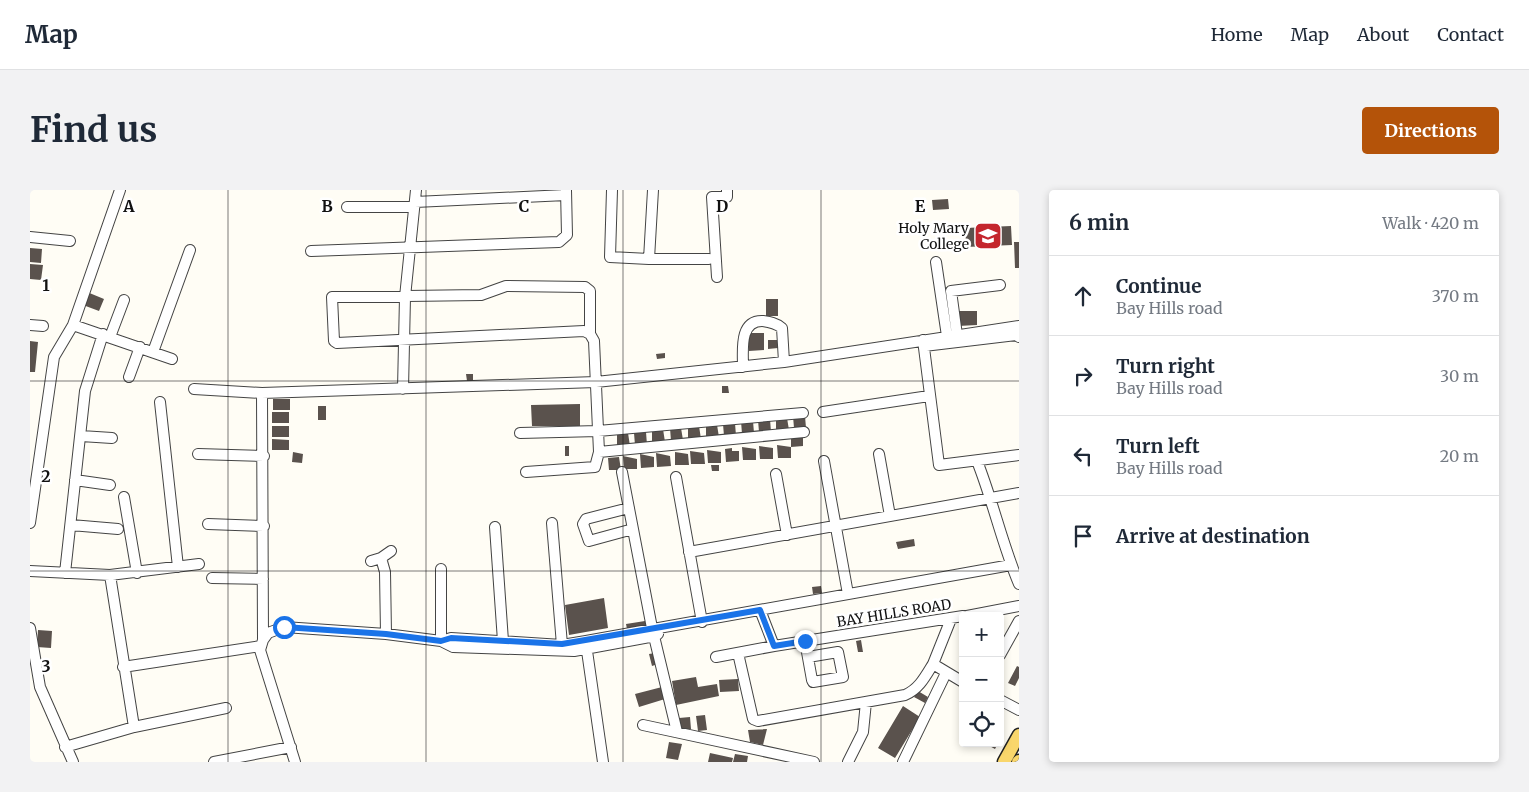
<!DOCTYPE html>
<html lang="en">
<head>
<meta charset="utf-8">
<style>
  body { margin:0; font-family:Merriweather,serif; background:#f2f2f3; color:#1f2937 }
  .controls { position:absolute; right:15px; bottom:15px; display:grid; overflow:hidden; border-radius:5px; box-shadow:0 2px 8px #0003 }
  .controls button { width:45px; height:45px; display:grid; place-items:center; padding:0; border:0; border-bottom:1px solid #e0e1e3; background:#fff; color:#1f2937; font:25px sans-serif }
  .stop { position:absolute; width:15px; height:15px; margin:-11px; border:4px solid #1a73e8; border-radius:50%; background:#fff }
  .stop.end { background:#1a73e8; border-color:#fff; box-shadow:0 1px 5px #0008 }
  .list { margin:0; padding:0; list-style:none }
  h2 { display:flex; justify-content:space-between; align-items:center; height:65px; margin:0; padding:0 20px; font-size:21px }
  h2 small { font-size:16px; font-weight:400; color:#747a83 }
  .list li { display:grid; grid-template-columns:32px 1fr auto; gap:15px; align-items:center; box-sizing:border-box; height:80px; padding:0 20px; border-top:1px solid #e0e1e3 }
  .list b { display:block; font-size:19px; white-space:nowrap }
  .list p { margin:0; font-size:16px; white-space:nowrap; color:#747a83 }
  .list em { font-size:16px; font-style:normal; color:#747a83 }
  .icon { flex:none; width:28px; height:28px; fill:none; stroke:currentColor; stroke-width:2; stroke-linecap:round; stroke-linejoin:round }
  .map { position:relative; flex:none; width:989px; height:572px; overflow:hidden; border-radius:5px }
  header { display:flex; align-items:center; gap:30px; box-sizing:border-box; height:70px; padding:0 25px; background:#fff; border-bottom:1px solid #e0e1e3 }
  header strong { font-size:24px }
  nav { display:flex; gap:28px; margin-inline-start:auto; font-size:18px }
  .intro { display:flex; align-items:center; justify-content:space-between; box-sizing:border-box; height:120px; padding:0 30px }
  h1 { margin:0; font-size:35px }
  .button { padding:12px 22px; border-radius:5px; background:#b45309; color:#fff; font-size:18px; font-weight:700 }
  main { display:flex; gap:30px; padding:0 30px }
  aside { flex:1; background:#fff; border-radius:5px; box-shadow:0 2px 8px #0003 }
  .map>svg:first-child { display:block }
  .building { fill:#5a524d }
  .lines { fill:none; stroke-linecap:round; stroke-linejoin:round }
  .minor-casing { stroke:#444; stroke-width:12 }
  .major-casing { stroke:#222; stroke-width:15 }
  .minor { stroke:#fff; stroke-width:10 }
  .major { stroke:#f9d66b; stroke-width:12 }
  .route { stroke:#1a73e8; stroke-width:6 }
  .grid { fill:none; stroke:#111; stroke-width:1; stroke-opacity:0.55 }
  .labels { text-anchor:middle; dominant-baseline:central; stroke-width:5; stroke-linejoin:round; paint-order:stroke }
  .poi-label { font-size:14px; fill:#111; stroke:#fff; text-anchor:end }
  .street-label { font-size:14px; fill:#111; stroke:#fff }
  .grid-label { font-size:16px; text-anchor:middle; font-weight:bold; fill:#111; stroke:#fff; stroke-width:5; stroke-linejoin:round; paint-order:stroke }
</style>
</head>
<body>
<header>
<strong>Map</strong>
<nav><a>Home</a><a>Map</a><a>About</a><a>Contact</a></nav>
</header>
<div class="intro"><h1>Find us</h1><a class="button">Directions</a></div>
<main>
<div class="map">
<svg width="989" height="572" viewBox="0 0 989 572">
  <rect width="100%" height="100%" fill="#fffdf5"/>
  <path class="building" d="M918 9 919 19 903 20 902 10Z
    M981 36 982 55 936 57 935 38Z
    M984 52H989V78H985Z
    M0 58 12 59 11 73 0 72Z
    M0 74 13 75 11 90 0 89Z
    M57 102 74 109 69 121 53 115Z
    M736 109H748V126H736Z
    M927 121H947V135L928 136Z
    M719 143H734V160L719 161Z
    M738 150H748V158L738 159Z
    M0 151 8 152 5 182H0Z
    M635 163V168L627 169 626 164Z
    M436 184H443V191H437Z
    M692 196H698L699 203H692Z
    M243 209H260V220H243Z
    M550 214V236H502L501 215Z
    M288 216H296V230H288Z
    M242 222H259V233H242Z
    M763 226H775L776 238H764Z
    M746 228H757L759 240H746Z
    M740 229 741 242H729L728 230Z
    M711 231H723L724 243 712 244Z
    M705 233 706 246H694L693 234Z
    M676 235H687L689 247 676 248Z
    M242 236H259V247H242Z
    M669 236 671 249H658V237Z
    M640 238H651L653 250 641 251Z
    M633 239 635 252H622V240Z
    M616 242 617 255H605L604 243Z
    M598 243 600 256H587V244Z
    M761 245H773V256L761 257Z
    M242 249 259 250V260H242Z
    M747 255 761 257V268H748Z
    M535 256H539V266H535Z
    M729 256 743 258V269H730Z
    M712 257 726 259V270H713Z
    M702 258V261H709V271L696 272 695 259Z
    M677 260 691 262V273H678Z
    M660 261 674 263 675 274H661Z
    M263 262 273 264 272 273 262 272Z
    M645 262 658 264 659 275H645Z
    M626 263 640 266 641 276 627 277Z
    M610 264 624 267V277L611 278Z
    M593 266 607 269V279H594Z
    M589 267 591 280H579L578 268Z
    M681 275H689V281H682Z
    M884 349 885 356 868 359 866 352Z
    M791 396 792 403 783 404 782 397Z
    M574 408 578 438 539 445 535 415Z
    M615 431 616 435 597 439 596 434Z
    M8 440 22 441 21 458 7 457Z
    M831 450 833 462H828L826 451Z
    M625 463 628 474 622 476 619 464Z
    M987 476 989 477V488L985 496 978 493Z
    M666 487 668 497 687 494 689 506 646 515 642 491Z
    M708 489 709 501 690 502 689 490Z
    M632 497 635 509 609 517 605 504Z
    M888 501 898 507 895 513 884 507Z
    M873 516 890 527 865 568 848 558Z
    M675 525 677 540 668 541 666 526Z
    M660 527 661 539H651L649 528Z
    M737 539 733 555 720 552 718 540Z
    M639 552 652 554 648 570 636 568Z
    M954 553H968L965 559Z
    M680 563 703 568 702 572H678Z
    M705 564 718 566 717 572H703Z"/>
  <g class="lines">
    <defs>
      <path id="minor" d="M582 0 580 67 619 69 623 0
        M385 12 536 5
        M317 17H384
        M0 47 40 51
        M281 61 529 52 537 45 536 0
        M619 69H679
        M906 72 917 146
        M687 87 682 7H697V0
        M0 135 13 136
        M43 135 142 169
        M927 145 921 101 970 95
        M80 147 94 110
        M893 150 909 275 989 265
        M894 156 986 145 989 147
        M123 162 160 60
        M713 177C713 160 709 130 733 131 740 132 746 133 752 138L754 172
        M99 187 110 157
        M164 199 232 203 566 192 754 172 989 136
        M373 199 375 107 386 0
        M232 203 233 450 230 460 265 572
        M130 212 148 377
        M793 222 899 206
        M490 243 568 241 773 223
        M51 246 82 248
        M569 262 774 242
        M168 264 234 266
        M849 264 860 326
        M794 271 818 404
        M947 271C963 311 972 354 989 394
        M496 282 565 277 569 262 564 151 560 144 554 141 307 153 304 151 302 107 451 105 476 96 555 97 560 101V144
        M592 282 622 438 647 542
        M746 284 757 345
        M646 287 672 432
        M45 290 80 295
        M94 307 107 383
        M599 318 556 329 553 334 559 351 603 339
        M0 333 24 167 43 135 90 0
        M522 333 532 455
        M178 334 234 336
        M41 335 88 339
        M465 337 473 451
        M659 362 989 303
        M351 368 355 382 356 444
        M341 371 351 368 361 361
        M0 381 80 385 169 374
        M35 383 55 201 73 144
        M80 385 104 537
        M182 388 233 389
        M730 420 744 456 933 426
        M937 426 989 416
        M921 429 903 474 933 492
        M0 438 10 497 43 572
        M233 450 238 443 254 437 356 444 411 451 421 448 532 455 556 451 981 375
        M411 451 423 457 544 461 625 446 628 444
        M411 451V379
        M775 451 782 490 783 492 813 487 808 462 778 467
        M556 454 573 572
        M708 463 723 529 728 531 875 505C889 499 895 487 903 474
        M970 465 989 431
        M686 467 744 456
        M93 477 231 456
        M970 510 989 520
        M613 535 784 572
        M35 557 104 537 196 518
        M184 572 261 557
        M818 572 833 542 836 512
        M873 572 916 483"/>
      <path id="major" d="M974 572 989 545
        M988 572 989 571"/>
    </defs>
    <use href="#minor" class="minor-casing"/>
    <use href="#major" class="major-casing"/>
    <use href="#minor" class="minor"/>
    <use href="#major" class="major"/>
  </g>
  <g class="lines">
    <path class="route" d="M254 437 356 444 411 451 421 448 532 454 730 420 744 456 775 451"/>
  </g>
  <path class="grid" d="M198 0V572M396 0V572M593 0V572M791 0V572M0 191H989M0 381H989"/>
  <defs>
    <symbol id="university-square" viewBox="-11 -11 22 22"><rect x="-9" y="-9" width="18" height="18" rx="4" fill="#c4262e" stroke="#fff"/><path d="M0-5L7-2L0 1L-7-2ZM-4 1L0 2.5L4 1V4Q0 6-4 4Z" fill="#fff"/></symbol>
  </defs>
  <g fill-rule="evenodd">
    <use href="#university-square" x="942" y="30" width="32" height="32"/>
  </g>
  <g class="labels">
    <g class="poi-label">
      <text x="939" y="38">Holy Mary<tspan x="939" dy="16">College</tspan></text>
    </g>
    <g class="street-label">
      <text transform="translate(864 423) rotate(-9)">BAY HILLS ROAD</text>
    </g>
  </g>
  <g class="grid-label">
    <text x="99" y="22">A</text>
    <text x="297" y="22">B</text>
    <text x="494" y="22">C</text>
    <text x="692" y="22">D</text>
    <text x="890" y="22">E</text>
    <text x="16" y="101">1</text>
    <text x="16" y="292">2</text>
    <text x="16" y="482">3</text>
  </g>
</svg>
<div class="controls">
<button>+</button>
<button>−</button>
<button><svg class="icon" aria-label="locate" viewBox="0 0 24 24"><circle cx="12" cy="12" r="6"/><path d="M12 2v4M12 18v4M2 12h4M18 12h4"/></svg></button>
</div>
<div class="stop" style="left:254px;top:437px"></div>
<div class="stop end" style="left:775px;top:451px"></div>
</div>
<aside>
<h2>6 min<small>Walk · 420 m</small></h2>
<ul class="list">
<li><svg class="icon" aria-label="ahead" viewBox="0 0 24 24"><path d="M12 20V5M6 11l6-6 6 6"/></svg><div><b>Continue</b><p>Bay Hills road</p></div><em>370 m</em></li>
<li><svg class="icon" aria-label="right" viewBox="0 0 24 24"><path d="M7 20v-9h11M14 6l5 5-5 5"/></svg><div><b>Turn right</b><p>Bay Hills road</p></div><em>30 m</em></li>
<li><svg class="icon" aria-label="left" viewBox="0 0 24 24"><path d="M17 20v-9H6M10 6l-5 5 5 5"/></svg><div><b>Turn left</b><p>Bay Hills road</p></div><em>20 m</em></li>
<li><svg class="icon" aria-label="arrive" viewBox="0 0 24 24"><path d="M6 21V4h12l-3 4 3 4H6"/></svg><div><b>Arrive at destination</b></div></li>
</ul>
</aside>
</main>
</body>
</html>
